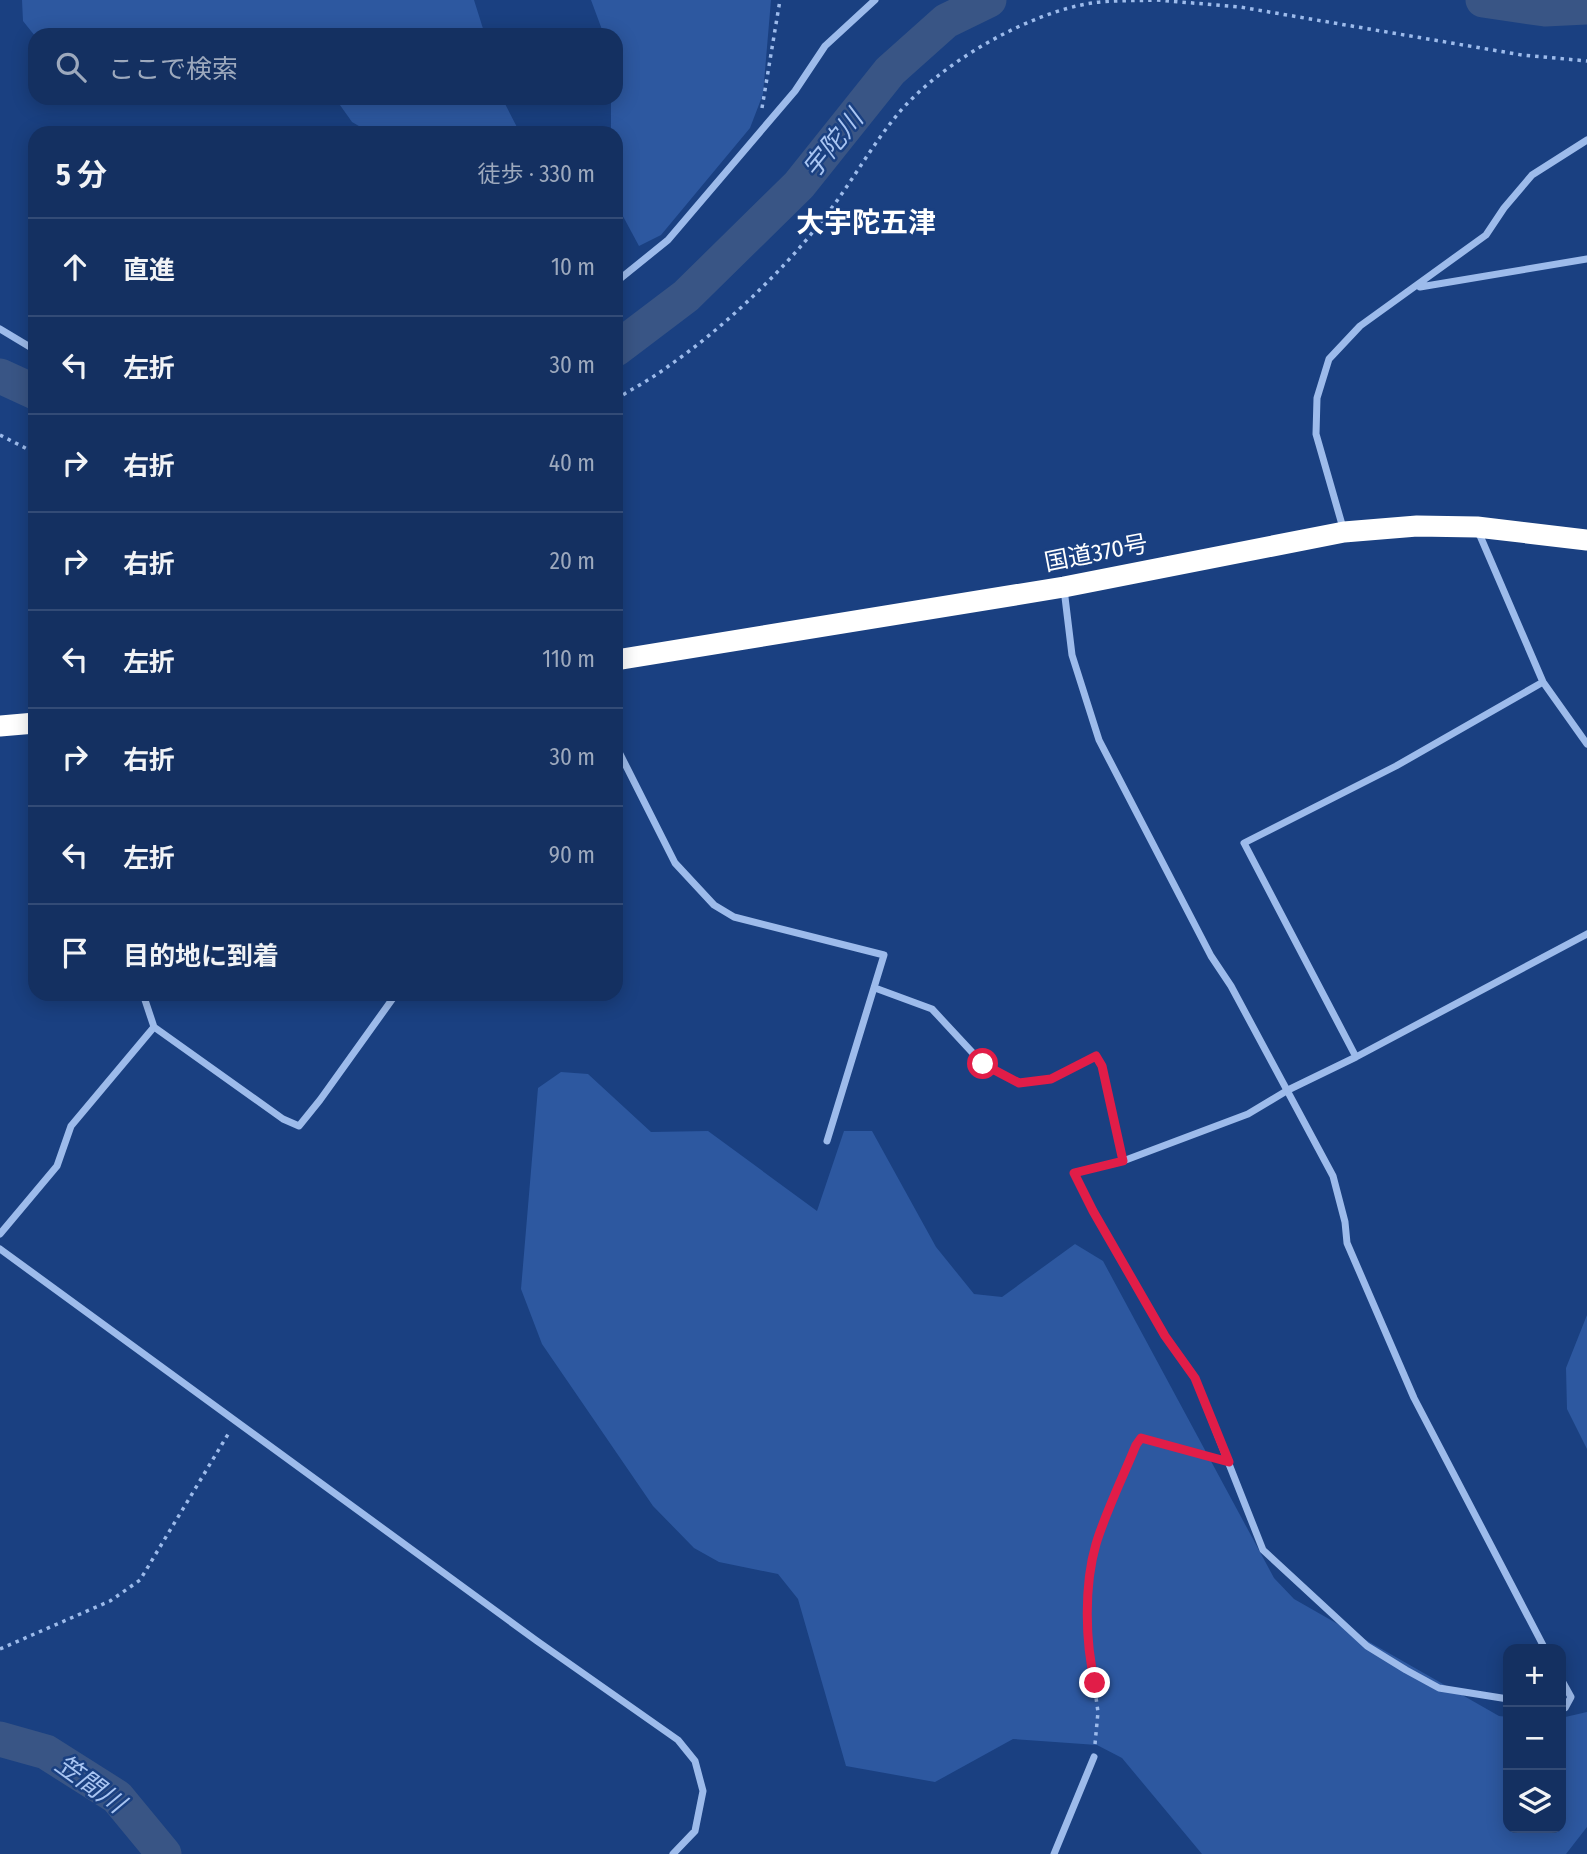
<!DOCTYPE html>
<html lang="ja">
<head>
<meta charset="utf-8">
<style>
  body { margin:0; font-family:"Fira Sans Condensed","Noto Sans JP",sans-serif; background:#213c6a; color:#f1f3f6 }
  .controls { position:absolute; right:21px; bottom:21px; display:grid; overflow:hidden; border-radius:14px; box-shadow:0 4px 18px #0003 }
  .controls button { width:63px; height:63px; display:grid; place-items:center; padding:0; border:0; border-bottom:2px solid #334b76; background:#143061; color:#f1f3f6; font:35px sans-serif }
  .stop { position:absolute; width:21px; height:21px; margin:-16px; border:5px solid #e11d48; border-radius:50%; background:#fff }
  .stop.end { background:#e11d48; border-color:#fff; box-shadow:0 2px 7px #0008 }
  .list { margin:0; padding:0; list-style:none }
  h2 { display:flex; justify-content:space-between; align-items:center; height:91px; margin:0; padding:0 28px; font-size:30px }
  h2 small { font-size:23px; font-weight:400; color:#9da9bd }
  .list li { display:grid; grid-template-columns:46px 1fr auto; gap:21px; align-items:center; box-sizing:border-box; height:98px; padding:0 28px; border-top:2px solid #334b76 }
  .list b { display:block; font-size:26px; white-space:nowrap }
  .list em { font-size:23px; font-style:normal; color:#9da9bd }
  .icon { flex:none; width:38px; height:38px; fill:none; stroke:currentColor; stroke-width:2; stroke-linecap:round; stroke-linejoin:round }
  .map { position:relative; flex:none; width:1587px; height:1854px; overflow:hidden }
  .search { position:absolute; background:#143061; box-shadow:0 4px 18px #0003; left:28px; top:28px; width:595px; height:77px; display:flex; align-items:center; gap:18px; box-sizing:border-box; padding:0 24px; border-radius:21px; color:#9da9bd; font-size:26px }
  .panel { position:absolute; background:#143061; box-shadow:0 4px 18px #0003; left:28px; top:126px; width:595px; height:875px; border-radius:21px }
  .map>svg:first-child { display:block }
  .green { fill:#2d58a0 }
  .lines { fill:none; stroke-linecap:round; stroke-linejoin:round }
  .river { stroke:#395585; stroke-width:35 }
  .path { stroke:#9dbbeb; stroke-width:3.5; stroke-dasharray:3.5 5; stroke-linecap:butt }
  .street { stroke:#9dbbeb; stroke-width:7 }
  .highway { stroke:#fff; stroke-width:21 }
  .route { stroke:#e11d48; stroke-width:9 }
  .labels { text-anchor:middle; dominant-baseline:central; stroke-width:5; stroke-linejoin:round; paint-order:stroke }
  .street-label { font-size:24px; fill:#fff; stroke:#1a4081 }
  .water-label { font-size:26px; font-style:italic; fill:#a9c5f2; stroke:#1a4081 }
  .quarter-label { font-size:28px; font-weight:bold; fill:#fff; stroke:#1a4081 }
</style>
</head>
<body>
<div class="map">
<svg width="1587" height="1854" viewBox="0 0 1587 1854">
  <rect width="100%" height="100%" fill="#1a4081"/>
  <path class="green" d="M22 0H474L485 35 35 36 23 21Z
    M591 0H771L763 94 750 128 661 235 639 246 618 207 616 133H611V98H616V35H604Z
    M335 98H502L520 133H371L352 122Z
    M561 1072 588 1074 651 1132 708 1131 817 1211 844 1131H872L936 1247 974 1294 1002 1297 1075 1244 1103 1261 1274 1578 1294 1599 1499 1716 1508 1717V1828H1561V1718L1587 1712V1827L1566 1854H1202L1122 1758 1097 1745 1013 1739 935 1782 846 1766 798 1599 778 1574 719 1562 694 1548 653 1506 542 1344 521 1289 538 1088Z
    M1587 1315V1449L1567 1409 1566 1368Z"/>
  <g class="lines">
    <path class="river" d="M1483 0 1545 9 1587 7
      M616 349 686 296 799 185 890 71 946 21 989 0
      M0 376 35 392
      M0 1739 46 1752 117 1797 164 1854"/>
    <path class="path" d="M1157 0 1240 7 1522 55 1587 61
      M762 108 780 0
      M616 399C634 388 653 378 670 365 722 329 781 273 820 223 848 189 869 149 897 115 939 64 1027 13 1092 3 1112 0 1135 1 1155 0
      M0 435 35 453
      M0 1649 110 1601 140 1580 230 1431
      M1095 1744 1098 1712 1092 1668 1087 1596 1096 1544 1136 1445 1141 1438 1213 1457"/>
    <path class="street" d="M616 282 668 240 795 91 825 46 875 0
      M1420 287 1587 259
      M0 329 35 350
      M1343 528 1316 434 1317 398 1329 359 1360 326 1486 235 1504 208 1532 175 1587 140
      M1478 531 1543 682 1587 744
      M1064 589 1072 655 1099 740 1211 956 1231 986 1333 1176 1345 1222 1347 1243 1414 1398 1545 1649
      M616 746 675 863 714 905 734 917 884 955 827 1141
      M875 988 932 1009 983 1064 1019 1083 1051 1079 1096 1056 1102 1066 1123 1161
      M143 994 154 1027 283 1119 299 1126 320 1100 396 994
      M1356 1057 1244 843 1396 766 1543 682
      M0 1234 57 1166 71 1126 154 1027
      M0 1249 537 1641 678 1740 695 1761 703 1791 695 1831 673 1854
      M1561 1679 1571 1697 1565 1708H1561
      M1508 1699 1439 1688 1406 1670 1367 1646 1263 1550 1195 1378 1165 1336 1093 1211 1074 1173 1123 1161 1248 1114 1288 1090 1356 1057 1587 934
      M1054 1854 1094 1757"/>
    <path class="highway" d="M616 660 1064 587 1344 532 1417 526 1477 527 1587 540
      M0 726 35 723"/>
  </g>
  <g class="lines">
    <path class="route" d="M983 1064 1019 1083 1051 1079 1096 1056 1102 1066 1123 1161 1074 1173 1093 1211 1165 1336 1195 1378 1229 1462 1141 1438 1136 1445C1123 1477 1106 1511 1096 1544 1084 1585 1085 1642 1095 1683"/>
  </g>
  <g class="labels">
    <g class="street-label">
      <text transform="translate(1096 553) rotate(-11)">国道370号</text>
    </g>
    <g class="water-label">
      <text transform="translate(833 144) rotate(-51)">宇陀川</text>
      <text transform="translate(90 1784) rotate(36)">笠間川</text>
    </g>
    <g class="quarter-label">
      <text x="866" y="222">大宇陀五津</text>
    </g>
  </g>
</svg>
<div class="controls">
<button>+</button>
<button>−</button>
<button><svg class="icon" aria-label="layers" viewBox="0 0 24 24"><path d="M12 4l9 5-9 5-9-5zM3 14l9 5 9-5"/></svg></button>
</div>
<div class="stop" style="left:983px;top:1064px"></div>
<div class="stop end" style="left:1095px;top:1683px"></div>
<div class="search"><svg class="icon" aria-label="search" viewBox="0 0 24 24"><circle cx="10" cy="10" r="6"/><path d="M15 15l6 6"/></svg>ここで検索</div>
<section class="panel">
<h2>5 分<small>徒歩 · 330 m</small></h2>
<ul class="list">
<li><svg class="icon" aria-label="ahead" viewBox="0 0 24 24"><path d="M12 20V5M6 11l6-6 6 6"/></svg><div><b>直進</b></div><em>10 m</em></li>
<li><svg class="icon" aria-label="left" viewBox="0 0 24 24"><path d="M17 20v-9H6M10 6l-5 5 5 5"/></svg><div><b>左折</b></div><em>30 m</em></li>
<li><svg class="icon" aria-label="right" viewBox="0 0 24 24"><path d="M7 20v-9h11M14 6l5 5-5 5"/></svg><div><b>右折</b></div><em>40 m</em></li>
<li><svg class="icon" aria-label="right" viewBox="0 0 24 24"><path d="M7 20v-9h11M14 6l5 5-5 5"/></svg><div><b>右折</b></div><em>20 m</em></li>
<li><svg class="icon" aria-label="left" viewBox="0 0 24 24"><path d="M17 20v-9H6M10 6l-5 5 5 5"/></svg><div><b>左折</b></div><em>110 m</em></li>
<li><svg class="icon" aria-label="right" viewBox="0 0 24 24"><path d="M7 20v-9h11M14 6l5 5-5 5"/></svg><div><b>右折</b></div><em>30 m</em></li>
<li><svg class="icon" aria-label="left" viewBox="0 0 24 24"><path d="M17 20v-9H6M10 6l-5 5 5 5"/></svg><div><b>左折</b></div><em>90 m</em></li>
<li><svg class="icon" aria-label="arrive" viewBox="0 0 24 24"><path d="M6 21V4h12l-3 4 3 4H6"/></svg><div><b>目的地に到着</b></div></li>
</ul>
</section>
</div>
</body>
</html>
